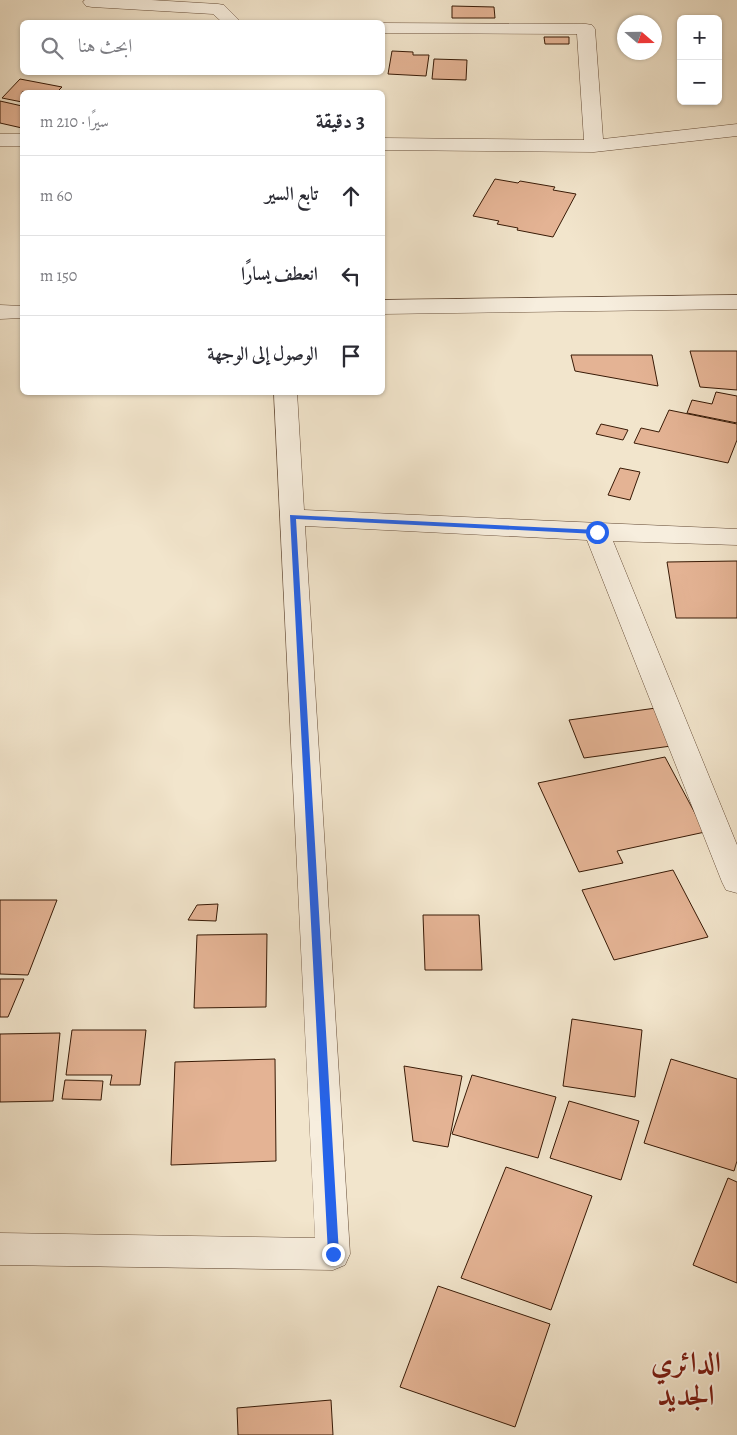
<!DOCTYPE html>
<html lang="ar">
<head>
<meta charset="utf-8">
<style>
  body { margin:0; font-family:Alegreya,Amiri,serif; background:#f7f7f7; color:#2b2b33; direction:rtl }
  .controls { position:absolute; right:15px; top:15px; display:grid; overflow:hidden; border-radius:8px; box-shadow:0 1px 4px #0004 }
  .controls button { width:45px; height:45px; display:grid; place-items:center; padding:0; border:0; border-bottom:1px solid #e1e1e2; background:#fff; color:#2b2b33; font:25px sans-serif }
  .compass { position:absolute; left:617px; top:15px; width:45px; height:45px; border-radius:50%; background:#fff; box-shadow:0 1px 4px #0004; rotate:110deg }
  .stop { position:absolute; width:15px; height:15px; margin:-11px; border:4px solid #2563eb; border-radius:50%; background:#fff }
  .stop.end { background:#2563eb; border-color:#fff; box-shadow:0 1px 5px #0008 }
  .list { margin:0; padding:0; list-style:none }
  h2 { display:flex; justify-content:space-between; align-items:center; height:65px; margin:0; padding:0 20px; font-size:21px }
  h2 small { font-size:16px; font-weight:400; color:#7c7c81 }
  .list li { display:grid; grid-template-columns:32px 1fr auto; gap:15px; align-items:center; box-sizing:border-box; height:80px; padding:0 20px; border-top:1px solid #e1e1e2 }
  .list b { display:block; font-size:19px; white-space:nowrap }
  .list em { font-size:16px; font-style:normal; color:#7c7c81 }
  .icon { flex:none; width:28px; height:28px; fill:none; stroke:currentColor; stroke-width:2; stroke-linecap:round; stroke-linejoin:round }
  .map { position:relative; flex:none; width:737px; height:1435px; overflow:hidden; direction:ltr }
  .search { position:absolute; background:#fff; box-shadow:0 1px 4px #0004; left:20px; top:20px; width:365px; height:55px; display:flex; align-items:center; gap:12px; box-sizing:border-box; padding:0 18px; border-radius:8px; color:#7c7c81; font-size:19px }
  .panel { position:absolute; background:#fff; box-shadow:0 1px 4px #0004; left:20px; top:90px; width:365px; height:305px; border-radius:8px; direction:rtl }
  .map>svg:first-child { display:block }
  .building { fill:#e4b394; stroke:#381a06 }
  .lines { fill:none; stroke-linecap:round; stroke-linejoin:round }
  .minor-casing { stroke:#664d38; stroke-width:1 }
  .minor { fill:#f7eede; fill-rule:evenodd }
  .route { fill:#2563eb }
  .labels { text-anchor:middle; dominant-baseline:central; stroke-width:4; stroke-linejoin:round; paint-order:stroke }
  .near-district-label { font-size:29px; font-weight:bold; fill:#7a1f14; stroke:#f7eede }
</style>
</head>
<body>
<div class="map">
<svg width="737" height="1435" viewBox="0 0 737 1435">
  <rect width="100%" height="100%" fill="#f2e5cc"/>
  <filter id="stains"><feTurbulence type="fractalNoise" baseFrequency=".004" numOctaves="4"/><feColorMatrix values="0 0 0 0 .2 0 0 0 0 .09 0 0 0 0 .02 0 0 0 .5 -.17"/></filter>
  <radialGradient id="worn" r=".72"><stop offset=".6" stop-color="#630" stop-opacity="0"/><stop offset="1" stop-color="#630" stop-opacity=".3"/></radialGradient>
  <path class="building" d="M452 6 494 7 495 18H452Z
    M544 37H569V44H545Z
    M392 51 413 52V55H429L426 76 388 74Z
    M434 59 467 60 466 80 432 79Z
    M20 79 62 87 57 92H22V102L2 98Z
    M0 101 22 106V128L0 123Z
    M495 179 518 183 520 181 555 187 553 190 576 194 553 237 517 230 518 228 497 224 499 221 473 216Z
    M690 351H737V390L700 387Z
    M571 355H652L658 386 575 371Z
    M716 392 737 396V423L687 413 692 400 712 404Z
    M669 410 737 424V440L728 463 634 443 641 428 659 432Z
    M601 424 628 430 623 440 596 434Z
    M620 468 640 472 630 500 608 495Z
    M737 561V618H676L667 562Z
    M656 708 671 746 584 758 569 720Z
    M665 757 705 832 617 851 623 863 579 872 538 783Z
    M673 870 708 937 614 960 582 890Z
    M0 900H57L28 975 0 974Z
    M218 904 216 921 188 920 197 905Z
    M423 915H479L482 970H425Z
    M267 934 266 1007 194 1008 197 935Z
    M0 979H24L8 1017H0Z
    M572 1019 642 1030 635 1097 563 1086Z
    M72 1030H146L140 1085H110L112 1075H66Z
    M60 1033 53 1101 0 1102V1034Z
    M275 1059 276 1161 171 1165 175 1062Z
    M671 1059 737 1079V1161L734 1171 644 1143Z
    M404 1066 462 1076 448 1147 413 1141Z
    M472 1075 556 1097 538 1158 452 1134Z
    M65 1080 103 1081 101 1100 62 1099Z
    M569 1101 639 1121 621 1180 550 1158Z
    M506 1167 592 1196 551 1310 461 1278Z
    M728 1178 737 1182V1283L693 1265Z
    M438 1286 550 1324 515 1427 400 1387Z
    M331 1400 333 1435H238L237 1408Z"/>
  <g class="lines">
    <defs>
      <path id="minor" d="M85 0H151L218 4 224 5 241 22H222L213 14 92 7 86 6 83 2Z
        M382 23 586 24 592 25 595 29 603 139 737 124V136L594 152 382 150V138L584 140 577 34 382 33Z
        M0 134H22V146H0Z
        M737 295V309L382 314V300Z
        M0 305 22 306V318L0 319Z
        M274 392H297L304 510 737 529V545L613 541 737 845V893L726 890 722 882 587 540 305 526 350 1254 345 1265 333 1270 0 1265V1233L315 1238Z"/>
    </defs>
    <use href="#minor" class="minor-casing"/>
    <use href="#minor" class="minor"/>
  </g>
  <path class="route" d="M290 515 597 530 601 532 597 534 296 519 339 1254 333 1259 328 1254Z"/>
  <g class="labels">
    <g class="near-district-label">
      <text x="686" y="1362">الدائري<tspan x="686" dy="33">الجديد</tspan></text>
    </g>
  </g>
  <rect width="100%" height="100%" filter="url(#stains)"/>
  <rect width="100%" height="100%" fill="url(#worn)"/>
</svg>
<div class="controls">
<button>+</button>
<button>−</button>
</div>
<svg class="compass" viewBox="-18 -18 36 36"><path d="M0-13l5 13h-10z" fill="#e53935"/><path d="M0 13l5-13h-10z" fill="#7c7c81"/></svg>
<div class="stop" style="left:597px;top:532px"></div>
<div class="stop end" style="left:333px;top:1254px"></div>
<div class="search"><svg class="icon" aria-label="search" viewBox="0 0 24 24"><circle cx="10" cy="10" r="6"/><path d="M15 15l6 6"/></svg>ابحث هنا</div>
<section class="panel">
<h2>3 دقيقة<small>سيرًا · 210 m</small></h2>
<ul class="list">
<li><svg class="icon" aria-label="ahead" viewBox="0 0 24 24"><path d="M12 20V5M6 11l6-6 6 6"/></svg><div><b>تابع السير</b></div><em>60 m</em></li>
<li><svg class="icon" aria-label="left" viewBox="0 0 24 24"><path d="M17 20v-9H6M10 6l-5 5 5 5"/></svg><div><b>انعطف يسارًا</b></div><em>150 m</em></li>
<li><svg class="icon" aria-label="arrive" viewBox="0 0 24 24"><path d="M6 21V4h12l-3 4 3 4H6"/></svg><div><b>الوصول إلى الوجهة</b></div></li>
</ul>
</section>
</div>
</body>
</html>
